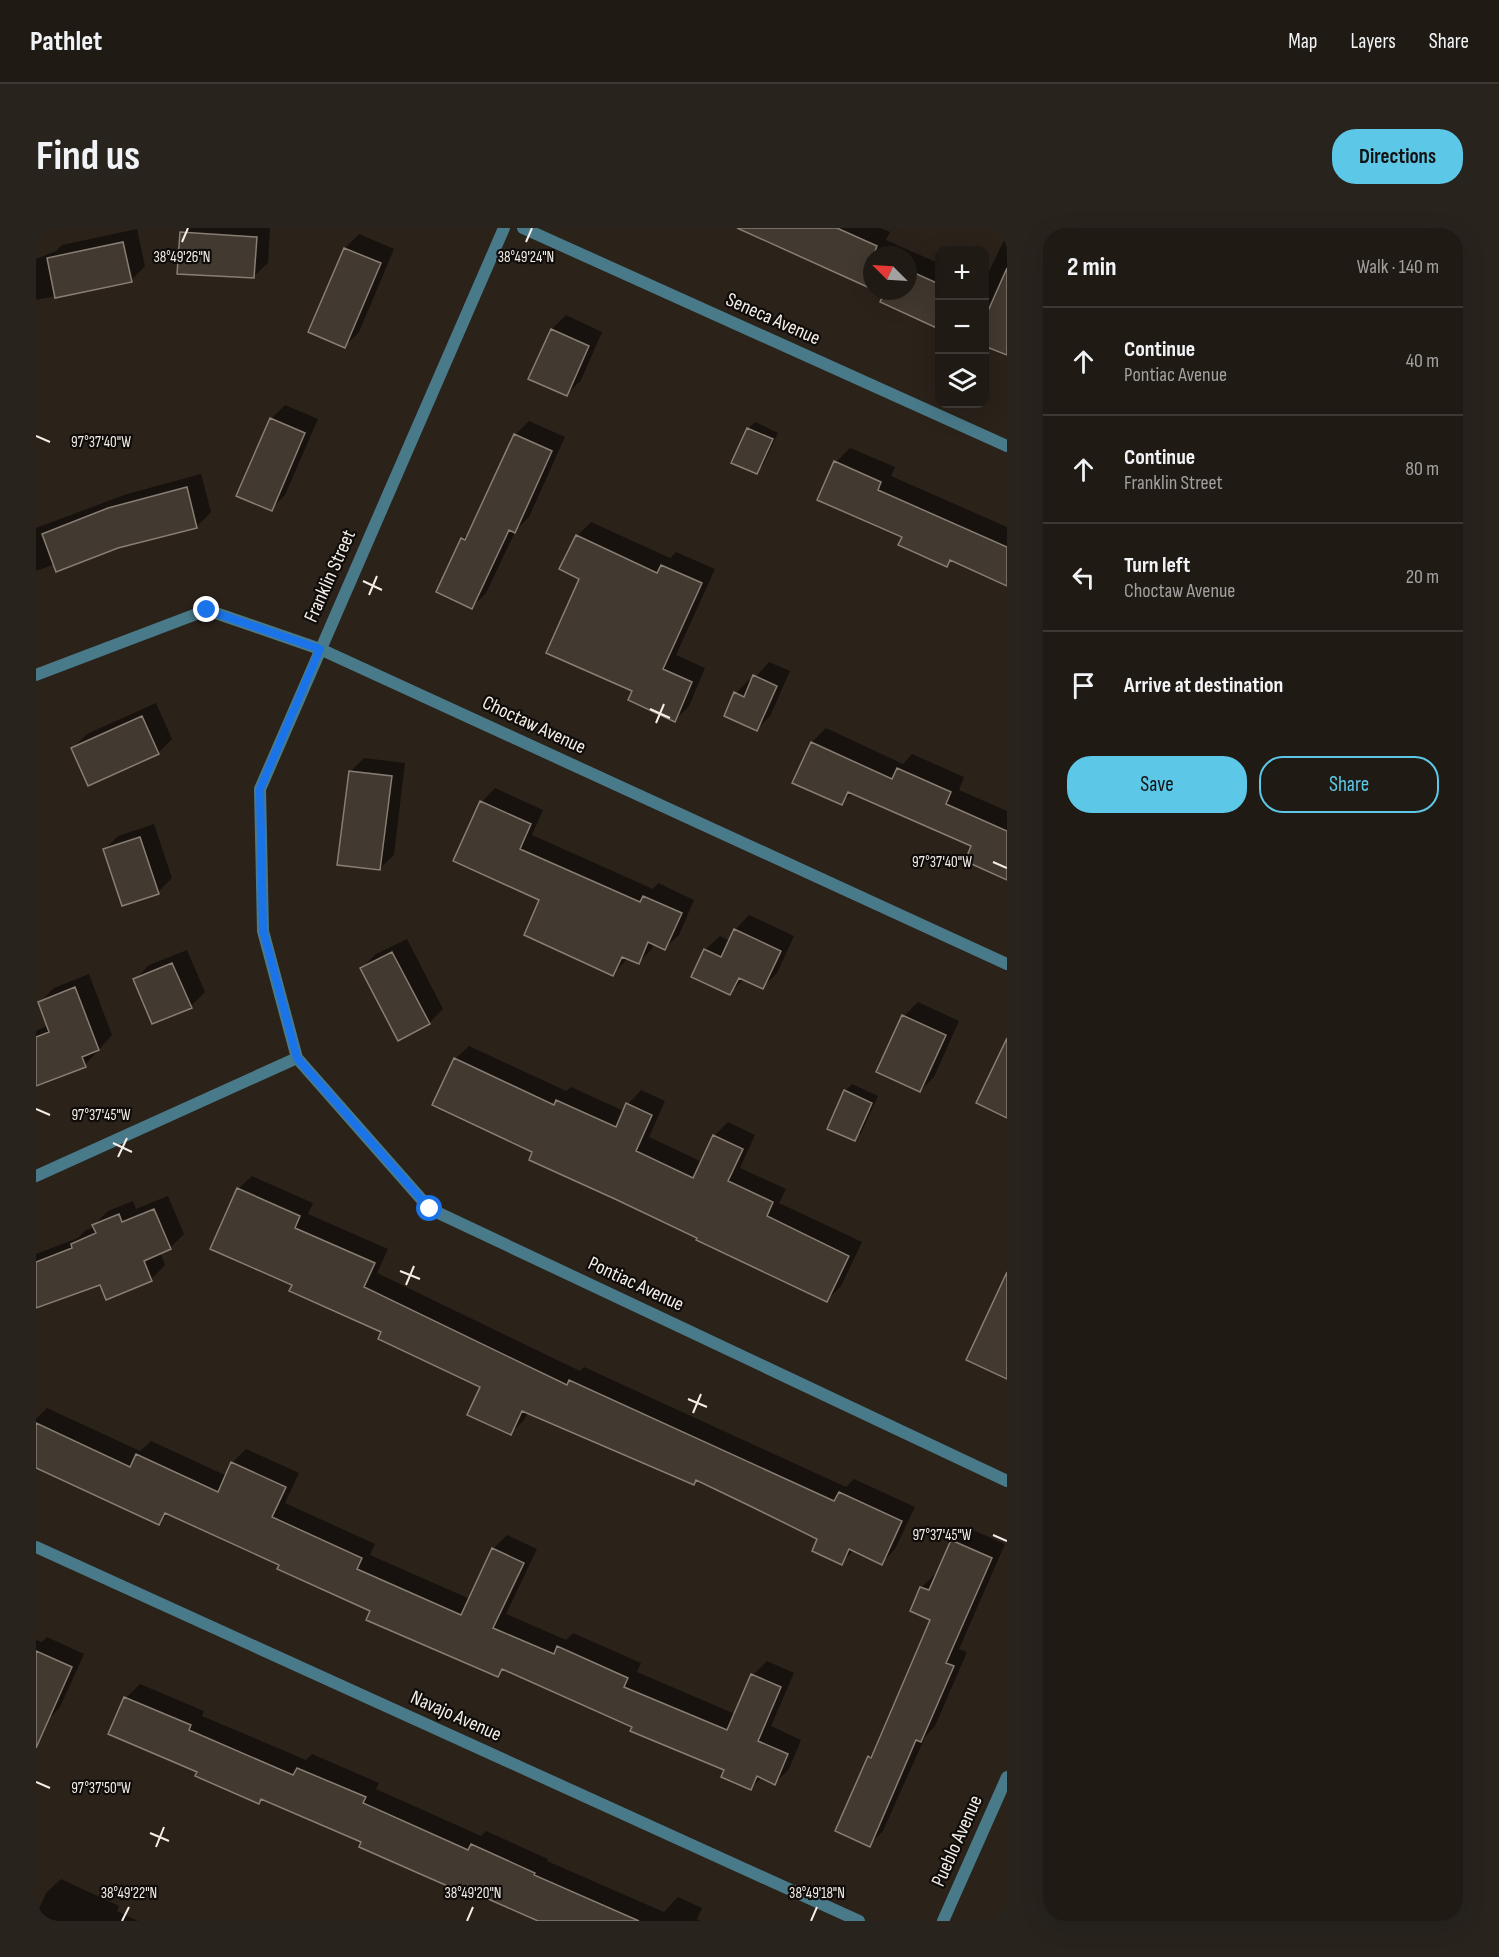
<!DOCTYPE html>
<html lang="en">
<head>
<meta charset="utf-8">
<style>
  body { margin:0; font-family:"Sofia Sans Condensed",sans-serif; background:#28231d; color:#f1f3f6 }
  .controls { position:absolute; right:18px; top:18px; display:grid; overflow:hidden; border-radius:12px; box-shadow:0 6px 24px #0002 }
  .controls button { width:54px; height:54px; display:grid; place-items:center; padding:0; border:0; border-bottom:2px solid #3d3834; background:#201a14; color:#f1f3f6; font:30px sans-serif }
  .compass { position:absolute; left:827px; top:18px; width:54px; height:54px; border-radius:50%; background:#201a14; box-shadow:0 6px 24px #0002; rotate:294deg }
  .stop { position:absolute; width:18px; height:18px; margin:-14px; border:4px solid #1a73e8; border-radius:50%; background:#fff }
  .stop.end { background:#1a73e8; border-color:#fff; box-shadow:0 2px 6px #0008 }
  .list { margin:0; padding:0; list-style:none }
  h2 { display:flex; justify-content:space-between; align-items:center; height:78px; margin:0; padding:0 24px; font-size:26px }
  h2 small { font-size:20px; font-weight:400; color:#a2a1a0 }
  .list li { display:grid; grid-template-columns:39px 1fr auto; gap:18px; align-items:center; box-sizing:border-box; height:108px; padding:0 24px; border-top:2px solid #3d3834 }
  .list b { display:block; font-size:22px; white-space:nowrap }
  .list p { margin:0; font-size:20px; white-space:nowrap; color:#a2a1a0 }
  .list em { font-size:20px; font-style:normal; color:#a2a1a0 }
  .actions { display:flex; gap:12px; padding:18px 24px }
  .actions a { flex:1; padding:14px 0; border:2px solid #5cc7e7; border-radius:24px; text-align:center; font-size:21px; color:#5cc7e7 }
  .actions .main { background:#5cc7e7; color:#111 }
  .icon { flex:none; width:33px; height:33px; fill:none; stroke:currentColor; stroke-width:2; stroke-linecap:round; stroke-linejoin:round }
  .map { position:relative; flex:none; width:971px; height:1693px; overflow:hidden; border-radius:24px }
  header { display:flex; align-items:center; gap:36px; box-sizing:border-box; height:84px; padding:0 30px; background:#201a14; border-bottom:2px solid #3d3834 }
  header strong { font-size:28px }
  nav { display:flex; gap:33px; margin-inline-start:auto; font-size:21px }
  .intro { display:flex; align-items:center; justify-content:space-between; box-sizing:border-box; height:144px; padding:0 36px }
  h1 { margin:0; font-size:42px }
  .button { padding:15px 27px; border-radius:24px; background:#5cc7e7; color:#111; font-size:21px; font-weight:700 }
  main { display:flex; gap:36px; padding:0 36px }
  aside { flex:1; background:#201a14; border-radius:24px; box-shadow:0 6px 24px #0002 }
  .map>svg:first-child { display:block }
  .shadow { fill:#0007 }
  .building { fill:#423930; stroke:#887e74; stroke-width:1.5 }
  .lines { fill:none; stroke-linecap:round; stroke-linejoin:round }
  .minor { stroke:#497a89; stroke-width:12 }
  .route { stroke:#1a73e8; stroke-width:8 }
  .ticks { fill:none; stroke:#f4eee9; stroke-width:2 }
  .labels { text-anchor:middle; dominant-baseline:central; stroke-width:4.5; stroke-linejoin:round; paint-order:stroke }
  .street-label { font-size:20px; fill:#f4eee9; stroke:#100c09 }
  .ticks-label { font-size:15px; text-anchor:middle; fill:#f4eee9; stroke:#100c09; stroke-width:4.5; stroke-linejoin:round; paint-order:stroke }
</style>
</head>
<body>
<header>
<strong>Pathlet</strong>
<nav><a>Map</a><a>Layers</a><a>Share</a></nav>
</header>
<div class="intro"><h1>Find us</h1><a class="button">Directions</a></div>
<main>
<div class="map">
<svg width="971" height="1693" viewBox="0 0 971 1693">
  <rect width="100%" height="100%" fill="#2b221a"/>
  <path class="shadow" d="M151 0H234L232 35 217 49 146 5Z
    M703 0H844L854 4 850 12 904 36V99L846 73 850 66 844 63H872V27H836V59Z
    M101 1 109 38 95 52 0 72V31L20 23 26 17Z
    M323 6 358 21 323 104 309 118 274 103 309 20Z
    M971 6V126L948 116V54Z
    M530 87 566 104 545 152 531 166 494 150 516 101Z
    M249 177 282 191 249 267 235 281V191Z
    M493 193 529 209 493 289 480 302 450 365 436 379 402 363 426 311 435 302 479 207Z
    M719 194 742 205 727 237 720 244 712 201Z
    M814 220 859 239 855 248 971 299V357L916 332 910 338 868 308 800 234Z
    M165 246 175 284 161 298 19 336 0 343V300L91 266Z
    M555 294 634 330 640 324 679 341 640 427 669 440 653 478 639 492 598 463 545 350 541 308Z
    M733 434 754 443 734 488 720 502 700 465 714 451 717 452Z
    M120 475 136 511 122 525 37 520 51 506Z
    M790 500 867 536 876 526 928 549 923 562 971 583V650L937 617 817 564 806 575 758 554 776 514Z
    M328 530 369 535 358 627 343 641 314 544Z
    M459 560 507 582 496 607 617 661 622 655 658 672 643 707 629 720 618 715 616 721 602 735 592 730 577 746 505 672 419 633 446 574Z
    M118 596 136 650 122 664 68 622 82 608Z
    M713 687 758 708 741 745 727 759 708 751 694 765 669 722 684 708 694 713 699 702Z
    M371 711 407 781 393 795 326 740 340 726Z
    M151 722 169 764 155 778 99 752 113 737Z
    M53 746 76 807 49 837 0 844V803L12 797 4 774 18 760Z
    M882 774 923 793 898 849 884 863 842 843 868 788Z
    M433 818 530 863 535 859 588 883 592 876 605 862 629 873 613 909 666 934 678 908 692 894 719 907 704 940 750 961 743 975 826 1014 805 1058 791 1072 663 1009 498 923 419 831Z
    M816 856 842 868 825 905 818 912 809 863Z
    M216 948 277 975 272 986 352 1021 341 1045 544 1143 548 1139 810 1259 818 1251 879 1279 859 1321 846 1335 818 1322 805 1335 783 1310 661 1251 658 1255 492 1184 488 1192 475 1205 446 1159 258 1057 202 961Z
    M132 968 148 1006 134 1020 124 1024 129 1037 115 1051 65 1055 0 1078V1026L42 1010 50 1002 59 999 58 997 72 983 97 973 100 981Z
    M11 1180 104 1223 115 1213 191 1248 196 1235 210 1221 263 1245 249 1275 339 1316 334 1327 434 1371 457 1321 471 1307 501 1321 470 1386 530 1412 537 1405 605 1435 601 1444 699 1486 717 1447 731 1433 758 1445 735 1498 765 1512 753 1541 739 1555 726 1549 715 1560 690 1542 468 1441 462 1447 245 1336 133 1285 123 1295 0 1200V1191Z
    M930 1299 969 1316 923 1421 931 1424 899 1498 889 1509 847 1603 833 1617V1529L839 1523 896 1391 875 1382 886 1359 900 1345 902 1346 916 1313Z
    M11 1409 48 1426 24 1479 11 1493 0 1488V1412L6 1414Z
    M104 1456 168 1483 166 1488 270 1532 276 1526 343 1555 340 1561 445 1608 450 1603 512 1631 511 1633 628 1684 642 1669 666 1680 661 1691 664 1693H505L226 1570 222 1574 162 1543 74 1505 90 1470Z
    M25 1651 83 1678 81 1683 102 1693H0V1688L10 1665Z"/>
  <path class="building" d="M701 0H801L841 18 838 26 840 27H836V61Z
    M144 4 221 9 218 50 141 46Z
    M87 14 96 54 19 70 11 30Z
    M308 20 345 35 309 120 272 104Z
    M971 40V127L948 118V92Z
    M872 42 903 56V101L844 74 848 66 841 63H872Z
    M515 101 553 118 531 168 492 151Z
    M234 190 269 205 236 283 200 268Z
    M711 200 737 211 721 246 695 235Z
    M478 206 516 223 479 305 473 302 436 381 400 364 425 310 429 312Z
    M798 233 845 254 842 262 971 319V358L914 332 911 339 862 317 866 309 781 272Z
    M151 259 161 300 82 320 20 344 6 306 72 280Z
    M540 307 621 345 625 337 666 355 627 441 656 454 639 494 592 472 596 463 510 425 543 351 523 341Z
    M717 447 741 458 721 503 688 488 698 464 708 469Z
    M106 488 123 526 52 558 35 520Z
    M775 514 856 551 861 540 915 564 910 576 971 603V652L929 633 935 618 812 564 806 577 756 555Z
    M313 543 356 548 344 642 301 637Z
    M444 573 495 596 484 621 604 674 607 668 646 685 629 722 612 714 603 736 586 729 577 748 488 707 503 672 417 633Z
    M104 609 123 666 86 678 67 621Z
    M698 701 745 723 727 761 703 750 694 767 655 749 668 721 685 729Z
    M356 724 394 796 362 813 324 740Z
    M136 735 156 780 116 796 97 751Z
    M39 759 63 822 46 829 50 839 0 858V809L13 804 2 774Z
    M866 787 910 807 884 864 840 844Z
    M971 810V890L940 875Z
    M418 830 518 877 520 872 580 899 590 875 616 887 600 923 657 950 677 907 707 921 692 953 737 974 731 988 813 1028 791 1074 660 1012 661 1010 579 971 493 932 496 924 396 877Z
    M808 862 836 875 819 913 791 901Z
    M201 960 264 988 259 1000 339 1035 328 1059 531 1157 533 1152 798 1273 803 1264 866 1293 846 1337 813 1321 806 1337 776 1323 781 1311 712 1277 660 1252 658 1257 486 1183 475 1207 431 1187 444 1159 342 1111 345 1104 253 1063 256 1057 174 1021Z
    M118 981 135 1021 108 1033 116 1053 70 1072 64 1057 0 1080V1034L36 1020 35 1016 60 1005 56 997 83 986 86 994Z
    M971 1044V1151L930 1132Z
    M0 1195 94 1239 100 1226 182 1264 195 1234 250 1259 236 1289 326 1330 321 1341 425 1387 456 1320 488 1335 457 1400 518 1426 521 1418 592 1450 588 1459 691 1502 715 1446 745 1459 722 1513 752 1526 739 1557 721 1548 715 1562 685 1549 688 1542 594 1503 596 1499 466 1441 462 1449 330 1392 334 1383 241 1341 243 1337 129 1285 123 1297 0 1240Z
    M915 1312 956 1330 910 1435 918 1438 885 1514 880 1512 834 1619 799 1603 832 1528 835 1530 894 1392 874 1383 884 1359 893 1362Z
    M0 1423 36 1439 0 1520Z
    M88 1469 155 1497 153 1502 257 1547 261 1540 330 1569 327 1575 432 1622 435 1616 499 1645 498 1647 603 1693H502L434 1663 432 1667 323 1619 325 1614 225 1571 223 1576 159 1548 161 1544 72 1506Z"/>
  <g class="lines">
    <path class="minor" d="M468 0 224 561 227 703 261 830 394 981 971 1253
      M487 0 971 218
      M0 447 171 382 284 421 971 736
      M0 948 261 830
      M0 1319 823 1693
      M907 1693 971 1549"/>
  </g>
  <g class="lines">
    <path class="route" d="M171 382 284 421 224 561 227 702 261 830 394 981"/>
  </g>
  <path class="ticks" d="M146 14 152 0M490 14 496 0M0 208 14 214M327 353 346 362M333 367 341 348M614 481 634 490M620 495 628 476M957 634 971 640M0 881 14 887M77 915 96 924M82 929 91 910M364 1043 384 1051M370 1057 378 1038M652 1171 671 1179M657 1185 665 1166M957 1307 971 1313M0 1554 14 1560M114 1605 133 1613M120 1619 128 1599M86 1693 93 1679M431 1693 437 1679M775 1693 781 1679"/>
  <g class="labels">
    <g class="street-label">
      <text transform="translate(737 91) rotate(24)">Seneca Avenue</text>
      <text transform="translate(294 348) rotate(-66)">Franklin Street</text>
      <text transform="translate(498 497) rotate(25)">Choctaw Avenue</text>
      <text transform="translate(600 1056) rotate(25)">Pontiac Avenue</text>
      <text transform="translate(420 1488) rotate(24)">Navajo Avenue</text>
      <text transform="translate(921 1613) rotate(-66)">Pueblo Avenue</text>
    </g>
  </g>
  <g class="ticks-label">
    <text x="146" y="34">38°49'26"N</text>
    <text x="490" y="34">38°49'24"N</text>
    <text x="65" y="219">97°37'40"W</text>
    <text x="906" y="639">97°37'40"W</text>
    <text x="65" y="892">97°37'45"W</text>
    <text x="906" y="1312">97°37'45"W</text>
    <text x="65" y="1565">97°37'50"W</text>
    <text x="93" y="1670">38°49'22"N</text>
    <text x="437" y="1670">38°49'20"N</text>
    <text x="781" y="1670">38°49'18"N</text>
  </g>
</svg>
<div class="controls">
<button>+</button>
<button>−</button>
<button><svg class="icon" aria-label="layers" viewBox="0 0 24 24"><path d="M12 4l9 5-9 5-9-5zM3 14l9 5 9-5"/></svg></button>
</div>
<svg class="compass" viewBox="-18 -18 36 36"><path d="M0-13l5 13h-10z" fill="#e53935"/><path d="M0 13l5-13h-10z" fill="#a2a1a0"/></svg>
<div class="stop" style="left:394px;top:981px"></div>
<div class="stop end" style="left:171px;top:382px"></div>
</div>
<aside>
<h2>2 min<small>Walk · 140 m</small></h2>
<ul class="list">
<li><svg class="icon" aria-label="ahead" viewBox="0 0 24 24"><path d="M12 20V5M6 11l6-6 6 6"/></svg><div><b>Continue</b><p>Pontiac Avenue</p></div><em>40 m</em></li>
<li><svg class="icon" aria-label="ahead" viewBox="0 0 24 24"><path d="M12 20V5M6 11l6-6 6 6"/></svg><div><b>Continue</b><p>Franklin Street</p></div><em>80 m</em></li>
<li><svg class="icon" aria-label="left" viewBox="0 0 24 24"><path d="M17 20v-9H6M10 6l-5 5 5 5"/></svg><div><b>Turn left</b><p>Choctaw Avenue</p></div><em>20 m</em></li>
<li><svg class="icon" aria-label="arrive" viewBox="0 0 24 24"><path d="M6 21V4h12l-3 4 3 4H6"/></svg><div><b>Arrive at destination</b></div></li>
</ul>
<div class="actions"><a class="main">Save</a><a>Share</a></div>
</aside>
</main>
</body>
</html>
